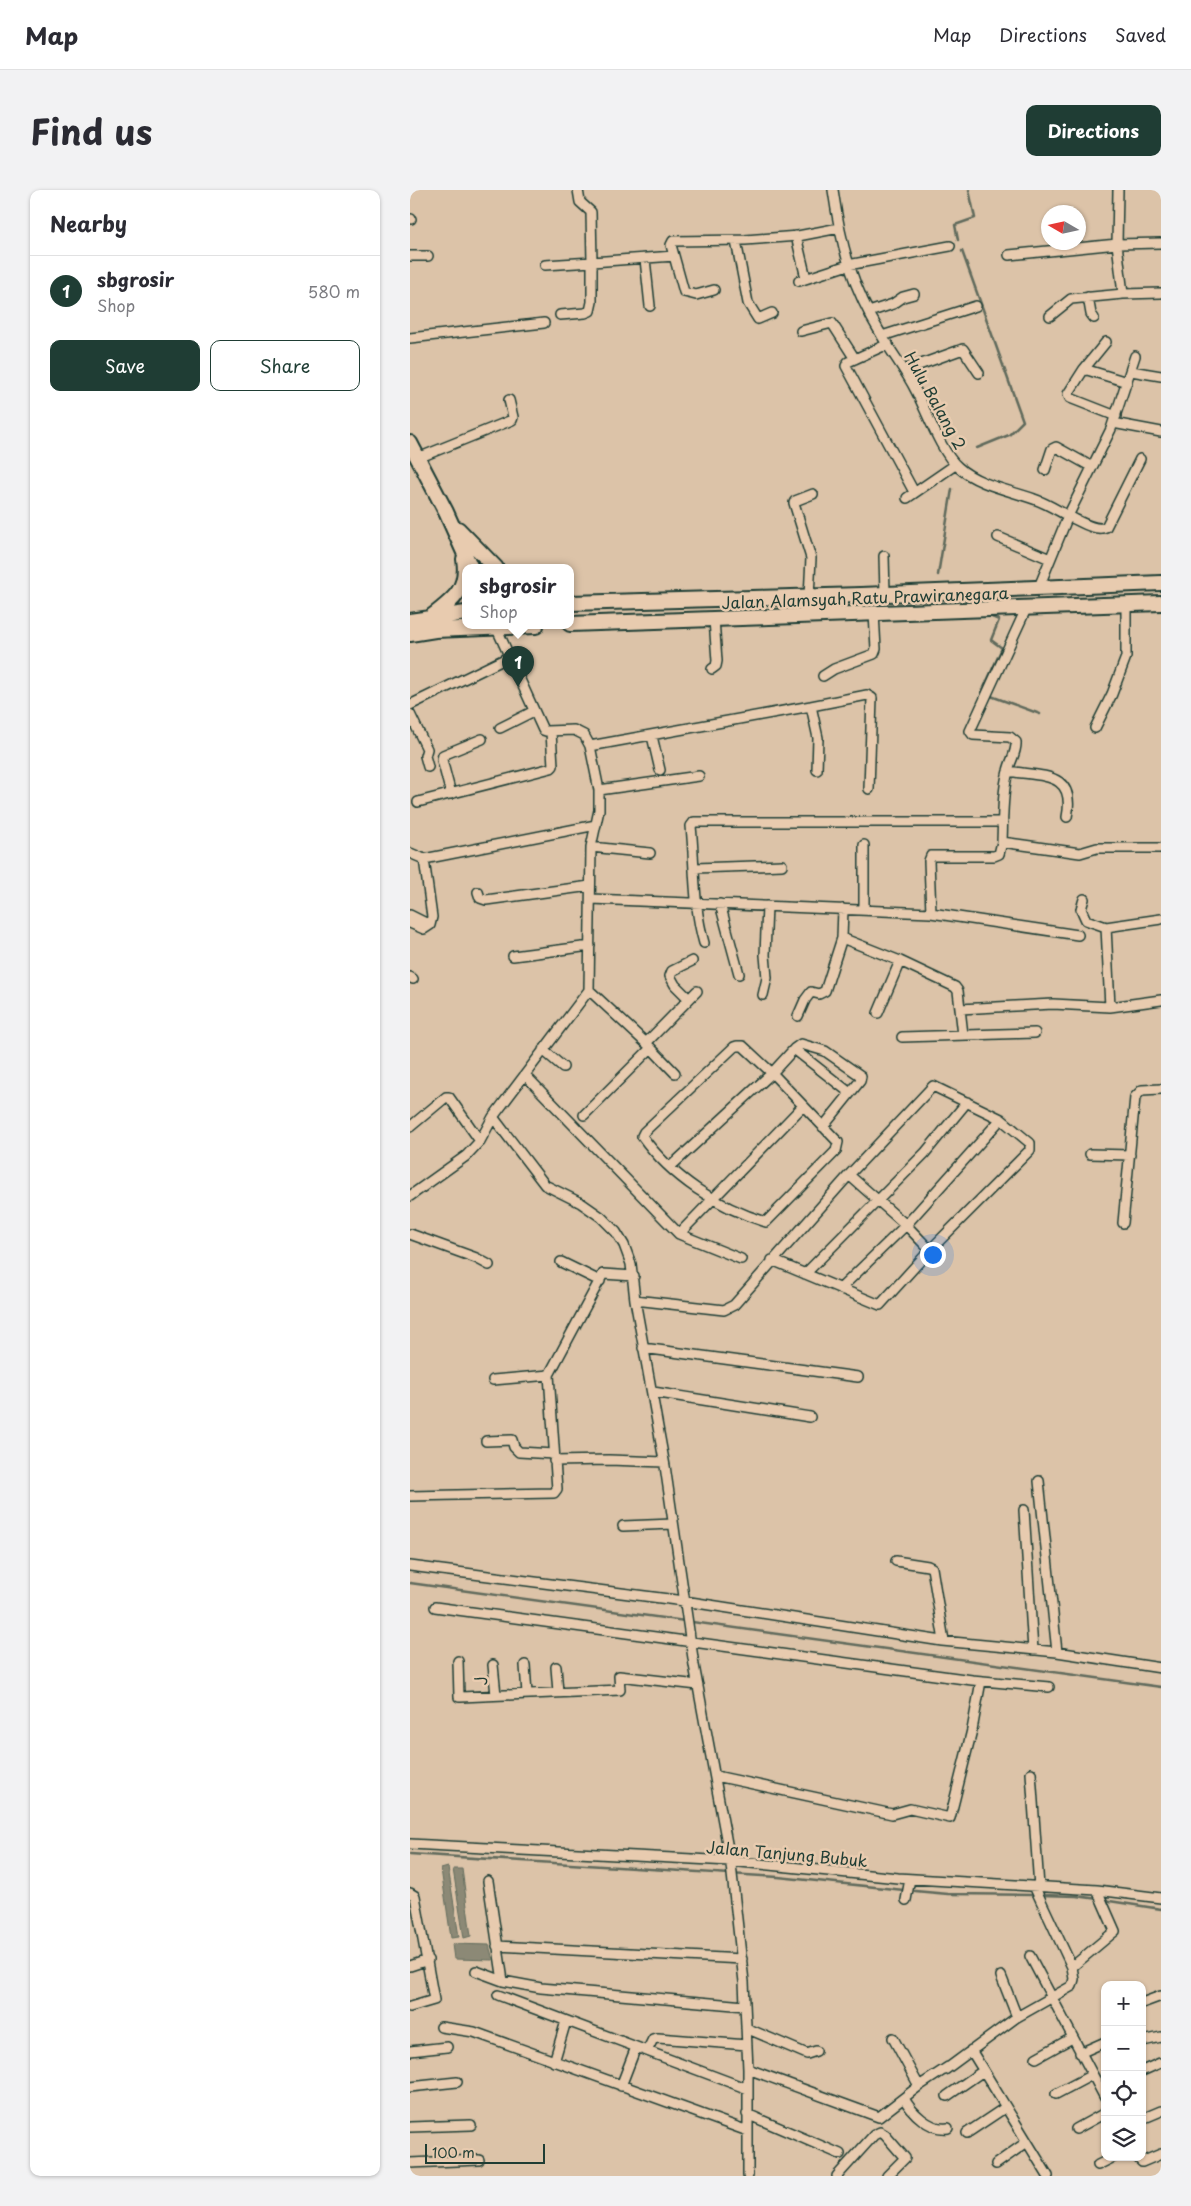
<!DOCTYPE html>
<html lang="en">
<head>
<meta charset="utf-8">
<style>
  body { margin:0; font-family:"Playpen Sans",sans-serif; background:#f2f2f3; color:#2b2b33 }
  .controls { position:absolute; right:15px; bottom:15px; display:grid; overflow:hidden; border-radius:10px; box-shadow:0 1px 4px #0004 }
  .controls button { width:45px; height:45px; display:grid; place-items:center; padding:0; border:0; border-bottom:1px solid #e1e1e2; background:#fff; color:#2b2b33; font:25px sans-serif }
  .compass { position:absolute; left:631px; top:15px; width:45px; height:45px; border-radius:50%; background:#fff; box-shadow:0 1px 4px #0004; rotate:279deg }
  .scale { position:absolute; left:15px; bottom:12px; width:120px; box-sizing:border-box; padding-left:5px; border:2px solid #1f3d34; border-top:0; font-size:14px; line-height:18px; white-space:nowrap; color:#1f3d34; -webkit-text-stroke:4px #e8cbaf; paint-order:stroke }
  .you { position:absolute; left:522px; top:1064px; width:18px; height:18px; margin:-12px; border:4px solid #fff; border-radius:50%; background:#1a73e8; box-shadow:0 0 0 8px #1a73e833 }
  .badge { display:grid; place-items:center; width:32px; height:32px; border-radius:50%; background:#1f3d34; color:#fff; font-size:16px; font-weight:700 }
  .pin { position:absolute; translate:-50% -41px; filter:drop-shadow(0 1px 2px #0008) }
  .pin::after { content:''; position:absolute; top:26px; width:18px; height:15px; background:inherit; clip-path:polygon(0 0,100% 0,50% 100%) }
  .popup { position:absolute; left:52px; top:374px; width:112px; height:65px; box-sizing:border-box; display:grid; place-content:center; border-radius:10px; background:#fff; filter:drop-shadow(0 1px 4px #0005); font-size:16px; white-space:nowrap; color:#7c7c81 }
  .popup b { font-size:19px; color:#2b2b33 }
  .popup::after { content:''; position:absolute; left:50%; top:100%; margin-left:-10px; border:10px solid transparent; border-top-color:#fff }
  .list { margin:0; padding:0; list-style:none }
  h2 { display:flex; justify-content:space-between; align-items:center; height:65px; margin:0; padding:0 20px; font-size:21px }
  h2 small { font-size:16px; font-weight:400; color:#7c7c81 }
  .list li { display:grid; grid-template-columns:32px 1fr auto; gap:15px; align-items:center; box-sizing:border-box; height:70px; padding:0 20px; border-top:1px solid #e1e1e2 }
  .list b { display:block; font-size:19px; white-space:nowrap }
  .list p { margin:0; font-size:16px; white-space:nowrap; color:#7c7c81 }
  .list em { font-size:16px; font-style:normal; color:#7c7c81 }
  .actions { display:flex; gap:10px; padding:15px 20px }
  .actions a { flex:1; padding:11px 0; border:1px solid #1f3d34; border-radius:10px; text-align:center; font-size:18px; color:#1f3d34 }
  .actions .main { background:#1f3d34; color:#fff }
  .icon { flex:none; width:28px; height:28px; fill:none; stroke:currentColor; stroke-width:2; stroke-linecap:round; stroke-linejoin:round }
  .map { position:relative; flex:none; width:751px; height:1986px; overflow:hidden; border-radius:10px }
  header { display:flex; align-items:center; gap:30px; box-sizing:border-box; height:70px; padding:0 25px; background:#fff; border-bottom:1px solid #e1e1e2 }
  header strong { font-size:24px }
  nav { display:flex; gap:28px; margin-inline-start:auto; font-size:18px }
  .intro { display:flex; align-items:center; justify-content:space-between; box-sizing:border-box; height:120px; padding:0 30px }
  h1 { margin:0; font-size:35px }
  .button { padding:12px 22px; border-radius:10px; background:#1f3d34; color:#fff; font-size:18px; font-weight:700 }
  main { display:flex; gap:30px; padding:0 30px }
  aside { flex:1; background:#fff; border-radius:10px; box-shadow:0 1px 4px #0004 }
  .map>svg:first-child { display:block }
  .water { fill:#8c8976; stroke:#606b5c }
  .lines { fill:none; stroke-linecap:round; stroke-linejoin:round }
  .stream { stroke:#606b5c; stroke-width:2.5 }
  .minor-casing { stroke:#1f3d34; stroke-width:12 }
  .highway-casing { stroke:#1f3d34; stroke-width:18 }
  .minor { stroke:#e8cbaf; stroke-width:9 }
  .highway { stroke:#e8cbaf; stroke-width:14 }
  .labels { text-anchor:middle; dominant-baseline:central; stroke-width:5; stroke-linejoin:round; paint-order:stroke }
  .street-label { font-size:16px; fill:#1f3d34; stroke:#e8cbaf }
</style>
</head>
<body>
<header>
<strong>Map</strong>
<nav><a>Map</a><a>Directions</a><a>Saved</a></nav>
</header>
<div class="intro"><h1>Find us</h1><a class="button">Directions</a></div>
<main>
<aside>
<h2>Nearby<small></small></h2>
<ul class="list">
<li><span class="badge">1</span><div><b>sbgrosir</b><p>Shop</p></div><em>580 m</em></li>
</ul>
<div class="actions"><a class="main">Save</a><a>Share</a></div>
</aside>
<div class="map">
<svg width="751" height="1986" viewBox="0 0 751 1986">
  <rect width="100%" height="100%" fill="#dcc3a8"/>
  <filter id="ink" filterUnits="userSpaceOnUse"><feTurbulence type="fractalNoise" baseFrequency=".02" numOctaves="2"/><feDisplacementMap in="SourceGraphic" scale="10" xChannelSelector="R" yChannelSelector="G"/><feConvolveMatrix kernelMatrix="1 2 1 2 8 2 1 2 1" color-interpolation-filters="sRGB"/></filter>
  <g filter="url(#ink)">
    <path class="water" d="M38 1677 49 1747 41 1748 31 1679Z
      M43 1679H52L61 1746 54 1748Z
      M42 1754 79 1755 83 1770 44 1769Z"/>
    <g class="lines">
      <path class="stream" d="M548 50 545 35 565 28 559 0
        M552 61 613 231 599 245 567 258
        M528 385 542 299
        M572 502 592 458 581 450 589 430 577 425
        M581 506 630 524
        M0 1393 751 1497
        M0 1664 368 1687 494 1700
        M505 1701 538 1704 625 1705
        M631 1705 666 1706 688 1709
        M693 1710 751 1719"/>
      <defs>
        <path id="minor" d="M168 0 170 12 181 22 182 72 264 66
          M423 0C431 56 442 97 472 146 483 165 496 181 506 201 516 220 532 264 548 277 568 295 599 300 624 309 636 313 647 320 658 326L629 397
          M708 0 707 54 713 104
          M0 29H1
          M386 46 396 88
          M326 51 338 113 348 129 362 123
          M599 65 707 54 751 53
          M0 66H18
          M235 69 240 116
          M135 75 182 72V112L180 121 175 123 150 125
          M389 91 438 75 540 56
          M304 100 286 105 274 102 261 55 263 51 335 50 388 46 429 38
          M678 107 681 124 684 128
          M459 122 483 114 493 107 504 104
          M640 126 661 109 713 104 751 103
          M391 141 422 133 445 169
          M472 146 566 116
          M0 148 134 133
          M478 154 438 172 436 176 504 302
          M725 166 701 239 658 326C668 330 685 342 696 337L730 269
          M674 179 696 152
          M495 180 553 159 569 183
          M721 181 751 186
          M706 226 660 208 658 204 674 179 717 192
          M703 233 751 242
          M8 268 102 230 103 227 99 210
          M635 280 642 259 646 257 682 277
          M497 308 545 275
          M588 347 640 369
          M474 366 475 403
          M399 407 401 368 384 313 385 311 403 304
          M302 479 306 476 307 471 304 429
          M413 486 424 479 464 464 466 459 464 423
          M0 515 99 467
          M401 516 457 505 462 508 459 599
          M0 524 17 559 15 566 18 577
          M90 538 124 521
          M685 538 702 504 716 467V415
          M242 546 250 580
          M180 556 401 516 408 548 407 580
          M598 581C632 587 666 581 657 627
          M189 600 289 586
          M41 604 32 570 33 565 72 549
          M8 612 141 578 143 576 141 542
          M592 652C593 629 592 604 598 581 600 571 607 562 606 552L600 547 563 545 560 541 616 419
          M181 657 240 663
          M0 663 14 669 186 635
          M285 678 372 675
          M68 702 70 708 76 710 180 696
          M181 709 521 723 519 671 521 666H584L589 664 592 652 670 663 687 658H751
          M674 709 671 719 676 730 696 737
          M310 714 329 784
          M433 719 432 748 490 771 545 797 548 801 553 845
          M454 720V655
          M521 723 668 745
          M0 725 20 735
          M0 733 14 739 20 735 22 727 14 669
          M294 753C283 715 285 675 281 636L284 632H593
          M103 766 180 756
          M0 787 3 789
          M179 800 236 853 287 801
          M353 805 357 788 355 765 357 716
          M279 809 265 795 260 786 262 781 282 771
          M700 817 696 737 751 729
          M550 819 643 814 700 817 751 810
          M468 823 490 771
          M388 826 395 810 401 802 409 804 415 801 432 748
          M492 847 625 843
          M238 855 265 883
          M327 856H333L362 883 428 952 426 961 356 1032C309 1018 261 987 232 946L234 942 324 857Z
          M384 859 440 903
          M133 860 153 877
          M115 885 269 1044 331 1069
          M174 925 241 858
          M83 927 135 995 171 1013 191 1027 206 1042 214 1055 221 1074 225 1110 255 1276 284 1475 321 1675 334 1792 338 1879V1986
          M0 937 36 907H39L70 951
          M680 964 720 965
          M260 977 362 883 384 859 391 854 415 861 451 886 450 891 413 937
          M439 985 496 1035 520 1060
          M0 1006 56 966 70 951 83 927 179 800 181 657 189 620V600L180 556 174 545 164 540 136 541 133 540 86 437
          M713 1033 725 907 732 900 751 899
          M0 1044 66 1068 79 1075
          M269 1044 393 916
          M151 1072 190 1091
          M395 1084 515 963 557 912
          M431 1098 496 1035 591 929
          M225 1110 314 1120 324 1115 439 985 523 896 591 929 620 953V960L520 1060 470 1115 362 1070
          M233 1158 448 1187
          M83 1190 139 1185
          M243 1202 400 1227
          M76 1251 102 1250 104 1257 109 1262 144 1264
          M144 1271 199 1270 254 1272
          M629 1291 647 1462
          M0 1306 144 1303 147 1299 139 1185 193 1084 224 1086
          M614 1320 623 1460
          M213 1336 263 1334
          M486 1371 518 1376 522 1378 534 1451
          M0 1376 274 1411 532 1451 647 1462 751 1478
          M25 1417 562 1490 639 1497
          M48 1471 49 1507H51L210 1500 209 1486 288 1495
          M83 1475 86 1505
          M115 1475 117 1504
          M146 1477 148 1502
          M621 1583 629 1697
          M306 1586 482 1624 500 1619 540 1628 562 1540 571 1491
          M0 1654 320 1671 488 1688 687 1700 751 1708
          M78 1691 93 1791
          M624 1696 662 1777
          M0 1703 5 1706 24 1810 0 1817
          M496 1710 500 1689
          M87 1756 332 1769
          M620 1766 695 1908
          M0 1776 18 1770
          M66 1781 93 1791 131 1798 335 1816
          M591 1786 607 1827
          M88 1805 338 1899
          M732 1813 751 1806
          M31 1837 64 1842 338 1941
          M336 1838 397 1864 406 1861
          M483 1848 509 1896
          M733 1851 751 1847
          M561 1860 638 1986
          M0 1861 37 1857
          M237 1861 243 1849 248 1848 337 1855
          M670 1863 695 1852
          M626 1868 662 1848
          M144 1872 156 1831
          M338 1879 469 1927 509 1896 538 1877
          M535 1880 607 1827 662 1796 664 1789 662 1777 705 1741 687 1700
          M732 1881 750 1873
          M211 1896 226 1857
          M0 1897 47 1892
          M646 1904 682 1885
          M537 1906 573 1881
          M494 1908C501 1922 520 1941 538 1938
          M337 1924 430 1964
          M732 1929 751 1921
          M0 1937 61 1935
          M666 1939 695 1923
          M557 1943 596 1917
          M727 1967 732 1972 751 1964
          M0 1973 69 1970
          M586 1974 617 1952
          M688 1975 704 1967
          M427 1986 464 1945 470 1942 475 1945 495 1968 477 1986"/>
        <path id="highway" d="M0 253 36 322 61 378
          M48 339 86 378
          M160 413 451 405 751 393
          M21 427C43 410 59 399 54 369
          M0 431 56 423
          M160 434 751 413
          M0 444 25 440 126 436"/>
      </defs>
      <use href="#minor" class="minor-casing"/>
      <use href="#highway" class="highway-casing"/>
      <use href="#minor" class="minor"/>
      <use href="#highway" class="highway"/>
    </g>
  </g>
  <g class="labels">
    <g class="street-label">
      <text transform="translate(526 210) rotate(61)">Hulu Balang 2</text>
      <text transform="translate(455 407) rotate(-2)">Jalan Alamsyah Ratu Prawiranegara</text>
      <text transform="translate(70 1491) rotate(-96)">J</text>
      <text transform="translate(377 1663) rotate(5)">Jalan Tanjung Bubuk</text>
    </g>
  </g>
</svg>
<div class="controls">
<button>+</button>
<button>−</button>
<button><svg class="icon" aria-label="locate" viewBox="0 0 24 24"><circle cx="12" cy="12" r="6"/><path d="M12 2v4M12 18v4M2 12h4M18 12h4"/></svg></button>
<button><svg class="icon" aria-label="layers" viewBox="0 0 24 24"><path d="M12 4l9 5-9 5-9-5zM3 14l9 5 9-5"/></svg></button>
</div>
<svg class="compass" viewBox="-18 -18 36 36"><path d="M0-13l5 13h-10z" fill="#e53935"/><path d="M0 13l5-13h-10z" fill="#7c7c81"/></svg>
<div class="scale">100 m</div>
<div class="you"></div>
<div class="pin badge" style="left:108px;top:497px">1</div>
<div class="popup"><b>sbgrosir</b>Shop</div>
</div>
</main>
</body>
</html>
